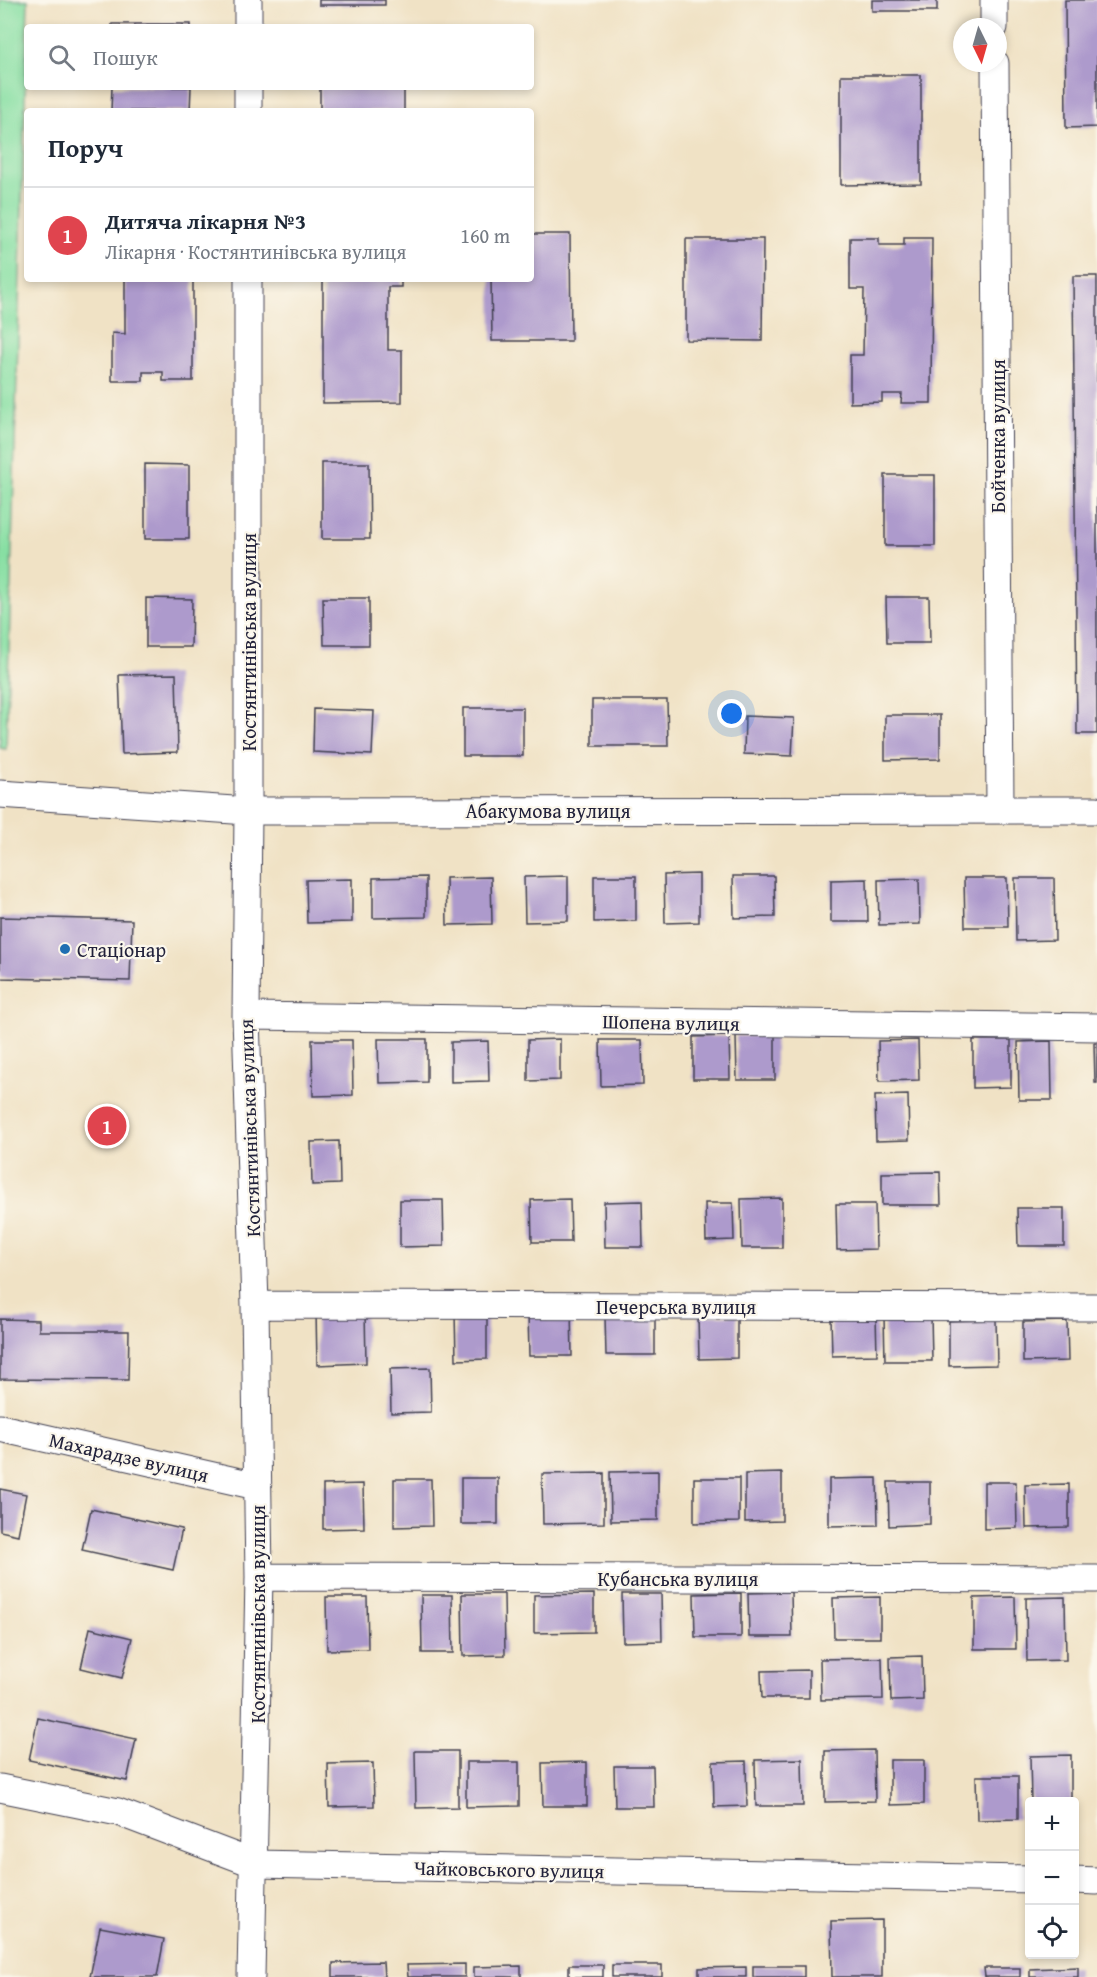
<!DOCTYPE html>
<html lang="uk">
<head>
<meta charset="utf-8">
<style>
  body { margin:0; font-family:"Gentium Book Plus",serif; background:#f6f6f7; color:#1f2937 }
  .controls { position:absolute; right:18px; bottom:18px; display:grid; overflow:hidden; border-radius:6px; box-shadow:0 3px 9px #0003 }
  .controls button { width:54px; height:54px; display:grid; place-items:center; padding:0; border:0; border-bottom:2px solid #e0e1e3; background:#fff; color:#1f2937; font:30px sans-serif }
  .compass { position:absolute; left:953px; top:18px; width:54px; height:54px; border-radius:50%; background:#fff; box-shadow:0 3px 9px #0003; rotate:175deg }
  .you { position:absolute; left:732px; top:714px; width:21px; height:21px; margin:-15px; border:4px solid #fff; border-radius:50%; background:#1a73e8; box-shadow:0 0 0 9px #1a73e833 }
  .badge { display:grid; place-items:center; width:39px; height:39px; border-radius:50%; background:#1a73e8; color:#fff; font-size:20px; font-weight:700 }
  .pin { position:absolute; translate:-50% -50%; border:3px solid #fff; box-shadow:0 2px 6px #0006 }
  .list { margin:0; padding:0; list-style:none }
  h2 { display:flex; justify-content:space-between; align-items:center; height:78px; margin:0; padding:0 24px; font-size:26px }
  h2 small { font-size:20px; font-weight:400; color:#747a83 }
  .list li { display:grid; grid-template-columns:39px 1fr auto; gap:18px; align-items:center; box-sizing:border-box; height:96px; padding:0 24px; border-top:2px solid #e0e1e3 }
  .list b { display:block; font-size:22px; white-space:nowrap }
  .list p { margin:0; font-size:20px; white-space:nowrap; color:#747a83 }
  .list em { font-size:20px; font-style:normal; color:#747a83 }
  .icon { flex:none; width:33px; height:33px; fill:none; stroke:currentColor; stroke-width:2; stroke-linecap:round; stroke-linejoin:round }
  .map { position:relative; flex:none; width:1097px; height:1977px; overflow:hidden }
  .search { position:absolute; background:#fff; box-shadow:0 3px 9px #0003; left:24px; top:24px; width:510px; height:66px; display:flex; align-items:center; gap:15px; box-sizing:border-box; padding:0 21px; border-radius:6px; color:#747a83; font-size:22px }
  .panel { position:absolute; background:#fff; box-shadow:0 3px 9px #0003; left:24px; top:108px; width:510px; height:174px; border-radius:6px }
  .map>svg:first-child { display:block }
  .green { fill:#87dfa3; stroke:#54806f; stroke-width:1.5 }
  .building { fill:#ad9acc }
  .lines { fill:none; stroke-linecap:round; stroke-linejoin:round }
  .minor-casing { stroke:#413f50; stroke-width:29 }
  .minor { stroke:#fff; stroke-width:27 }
  .poi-dot { fill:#1f6fb2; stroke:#fbf7ec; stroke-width:2 }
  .labels { text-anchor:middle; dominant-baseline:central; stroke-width:4.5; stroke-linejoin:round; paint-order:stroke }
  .street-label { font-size:20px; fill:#22223b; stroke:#fbf7ec }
  .poi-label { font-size:20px; fill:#22223b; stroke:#fbf7ec; text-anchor:start }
</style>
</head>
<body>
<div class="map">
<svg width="1097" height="1977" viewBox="0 0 1097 1977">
  <rect width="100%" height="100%" fill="#fbf7ec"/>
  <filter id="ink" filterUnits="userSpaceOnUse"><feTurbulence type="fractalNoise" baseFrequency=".0167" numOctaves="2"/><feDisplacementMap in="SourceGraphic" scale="12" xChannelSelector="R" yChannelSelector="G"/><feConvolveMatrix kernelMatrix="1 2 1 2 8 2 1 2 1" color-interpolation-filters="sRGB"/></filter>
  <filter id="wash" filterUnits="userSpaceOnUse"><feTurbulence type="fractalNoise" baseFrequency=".008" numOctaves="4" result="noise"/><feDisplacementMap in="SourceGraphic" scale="24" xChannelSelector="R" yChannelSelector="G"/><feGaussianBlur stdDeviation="1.35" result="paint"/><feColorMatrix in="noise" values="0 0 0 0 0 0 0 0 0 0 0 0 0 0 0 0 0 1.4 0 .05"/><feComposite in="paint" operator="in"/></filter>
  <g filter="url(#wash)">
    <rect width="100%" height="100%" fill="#f0e2c5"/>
    <path class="green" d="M0 0H28L6 749 0 748Z"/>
    <g id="blocks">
      <path class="building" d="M319 0H385V5H319Z
        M872 0H937V11H872Z
        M1065 0H1097V127L1066 128Z
        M112 24H191V27H112Z
        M841 75H921V184L841 185Z
        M112 87H191L190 111H111Z
        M320 87H404V111H320Z
        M531 234H570L571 341H492L491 279H531Z
        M850 238H879V245H904V238H932L931 403H901L902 394H882V402L850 403V355H863L864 289H850Z
        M686 239H763L762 341 686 340Z
        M1073 276H1097V734H1077Z
        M125 279H193V381H163V372H143V381H112V333L125 334Z
        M323 279H401V287H388V350H402V402L323 403Z
        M322 463H369L370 539H322Z
        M145 464 189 465V539H145Z
        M885 475H935V546H885Z
        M886 597H929L930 643H887Z
        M146 598 192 599 191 647H146Z
        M323 598H369V645H324Z
        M176 674 178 752 122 754 119 675Z
        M592 700H667L668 746H592Z
        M463 708H523V756H463Z
        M314 709 374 711 372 755 313 752Z
        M885 715H940V759L885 760Z
        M745 716 794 718 792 756 744 754Z
        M699 874V922L665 923 664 875Z
        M568 876V921L525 922 524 877Z
        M594 876H636V921L594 922Z
        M733 876H774L775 917 734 918Z
        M426 877V917L373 918V878Z
        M491 877 492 924 447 925 446 878Z
        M964 878H1007L1008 927H965Z
        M1015 878H1054L1055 940 1016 941Z
        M352 879V922L307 923 306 880Z
        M867 879 868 922H831V880Z
        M919 879 920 924 879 925 878 880Z
        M0 917 132 920 130 981 0 978Z
        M729 1036 730 1079H693V1037Z
        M736 1036H775V1080H737Z
        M378 1039H427V1082L379 1083Z
        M560 1039V1080L528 1081V1040Z
        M312 1040H352L353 1095 313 1096Z
        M600 1040H642L643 1085 601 1086Z
        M918 1040 919 1080 879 1081 878 1041Z
        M973 1040H1011V1087L973 1088Z
        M488 1041 489 1081 451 1082V1042Z
        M1051 1041 1052 1100H1019L1018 1042Z
        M1094 1043H1097V1083H1095Z
        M908 1095 909 1140 876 1141 875 1096Z
        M339 1141 340 1184 312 1185 311 1142Z
        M940 1172 941 1205H882V1173Z
        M782 1198V1248H742L741 1199Z
        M570 1199 571 1242H532L531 1200Z
        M400 1200H443L444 1246 400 1247Z
        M642 1201 643 1247H605L604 1202Z
        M705 1203H733L734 1240 706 1241Z
        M836 1204H875L876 1249 837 1250Z
        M1017 1208H1064V1246H1018Z
        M571 1310 572 1356H529L528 1311Z
        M316 1311H365L366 1363 317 1365Z
        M487 1312V1359L456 1360 455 1313Z
        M655 1314V1355H606L605 1316Z
        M737 1315V1358L699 1359 698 1316Z
        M931 1315 932 1361H885L884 1316Z
        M876 1316 877 1355 832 1356 831 1317Z
        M0 1319 39 1320V1331H129L128 1380 0 1379Z
        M996 1320 997 1365 949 1366V1321Z
        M1067 1321 1068 1361 1023 1362V1322Z
        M430 1368 431 1412 391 1413 390 1369Z
        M658 1471V1520L611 1521 610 1472Z
        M604 1473V1523L543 1524 542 1474Z
        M782 1473V1521L745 1522V1474Z
        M461 1478H498V1524H461Z
        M694 1478H739V1522L694 1523Z
        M877 1478 878 1525 829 1526V1479Z
        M394 1479H431L432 1526 394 1527Z
        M888 1482H930V1524L889 1526Z
        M984 1482H1016L1017 1528 984 1529Z
        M363 1484 364 1528 323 1529V1485Z
        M1069 1484V1527L1026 1528 1025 1485Z
        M0 1489 26 1494 18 1535 0 1531Z
        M91 1509 182 1529 173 1570 82 1550Z
        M791 1592 792 1637H749L748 1593Z
        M741 1593V1637H695L694 1594Z
        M462 1594H504L505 1655 463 1656Z
        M594 1594V1632L534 1633V1595Z
        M622 1594H661L662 1641 623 1642Z
        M421 1595H452L453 1653H422Z
        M326 1597H367L368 1649 327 1650Z
        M880 1597V1638H834L833 1598Z
        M1015 1597 1016 1649H974V1598Z
        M1065 1597 1066 1660 1027 1661 1026 1598Z
        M90 1628 132 1638 122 1678 81 1668Z
        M922 1656 923 1700 891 1701 890 1657Z
        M882 1658 883 1699 821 1700 820 1659Z
        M809 1670V1698H762L761 1671Z
        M38 1718 136 1739 127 1781 29 1760Z
        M874 1750 875 1801 825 1802V1751Z
        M415 1751H458V1807L416 1808Z
        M1071 1755V1802H1031L1030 1756Z
        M802 1759 803 1806H756L755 1760Z
        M890 1760H924V1804L890 1805Z
        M746 1761 747 1806 714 1807 713 1762Z
        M466 1762H519V1806L466 1807Z
        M587 1762V1806H543L542 1763Z
        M373 1763 374 1806 329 1807 328 1764Z
        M614 1766H653L654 1807H615Z
        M976 1776H1018V1819L977 1820Z
        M882 1920V1977H832L831 1921Z
        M100 1927 164 1939 157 1977H90Z
        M383 1962 384 1977H333V1963Z
        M465 1964V1977H408L407 1965Z
        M569 1965H603V1977H569Z
        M612 1965H662V1977H612Z
        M521 1966V1977H474V1967Z
        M753 1966H804V1977H753Z
        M746 1967V1977H699V1968Z
        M1078 1967V1977H1030V1969Z
        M984 1968H1020V1977H985Z"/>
    </g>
  </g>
  <g filter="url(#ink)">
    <use href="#blocks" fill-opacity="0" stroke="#413f50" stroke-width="1.5"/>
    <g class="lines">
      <defs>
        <path id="minor" d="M994 0V27
          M248 27V0
          M995 63 1000 809
          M248 111V87
          M248 279V811L246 1016 255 1305 259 1577 251 1977
          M0 794 248 811 1097 810
          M246 1016 1097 1027
          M255 1305 1097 1307
          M0 1428 257 1486
          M259 1577 1097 1579
          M0 1788 118 1812 255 1864 1030 1879
          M1074 1880 1097 1881"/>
      </defs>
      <use href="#minor" class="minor-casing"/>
      <use href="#minor" class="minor"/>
    </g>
  </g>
  <circle class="poi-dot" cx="65" cy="949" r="6"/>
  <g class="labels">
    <g class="street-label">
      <text transform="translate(997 436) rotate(-90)">Бойченка вулиця</text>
      <text transform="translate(248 642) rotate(-90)">Костянтинівська вулиця</text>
      <text x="548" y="810">Абакумова вулиця</text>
      <text transform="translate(671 1022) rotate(1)">Шопена вулиця</text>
      <text transform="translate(249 1128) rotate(-92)">Костянтинівська вулиця</text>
      <text x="676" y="1306">Печерська вулиця</text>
      <text transform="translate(129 1457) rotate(13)">Махарадзе вулиця</text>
      <text x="678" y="1578">Кубанська вулиця</text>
      <text transform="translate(257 1614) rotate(-90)">Костянтинівська вулиця</text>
      <text transform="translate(509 1869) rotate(1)">Чайковського вулиця</text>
    </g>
    <g class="poi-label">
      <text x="77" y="949">Стаціонар</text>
    </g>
  </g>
</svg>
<div class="controls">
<button>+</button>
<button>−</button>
<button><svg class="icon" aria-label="locate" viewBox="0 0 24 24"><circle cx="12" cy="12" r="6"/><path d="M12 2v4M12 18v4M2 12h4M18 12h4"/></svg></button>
</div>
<svg class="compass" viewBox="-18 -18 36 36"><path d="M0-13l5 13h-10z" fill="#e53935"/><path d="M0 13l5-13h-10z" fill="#747a83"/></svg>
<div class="you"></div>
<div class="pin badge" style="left:107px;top:1126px;background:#e0444e">1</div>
<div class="search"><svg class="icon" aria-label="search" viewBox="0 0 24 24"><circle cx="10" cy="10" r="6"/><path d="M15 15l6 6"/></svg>Пошук</div>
<section class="panel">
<h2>Поруч<small></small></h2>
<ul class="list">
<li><span class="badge" style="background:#e0444e">1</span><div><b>Дитяча лікарня №3</b><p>Лікарня · Костянтинівська вулиця</p></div><em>160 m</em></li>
</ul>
</section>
</div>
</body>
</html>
